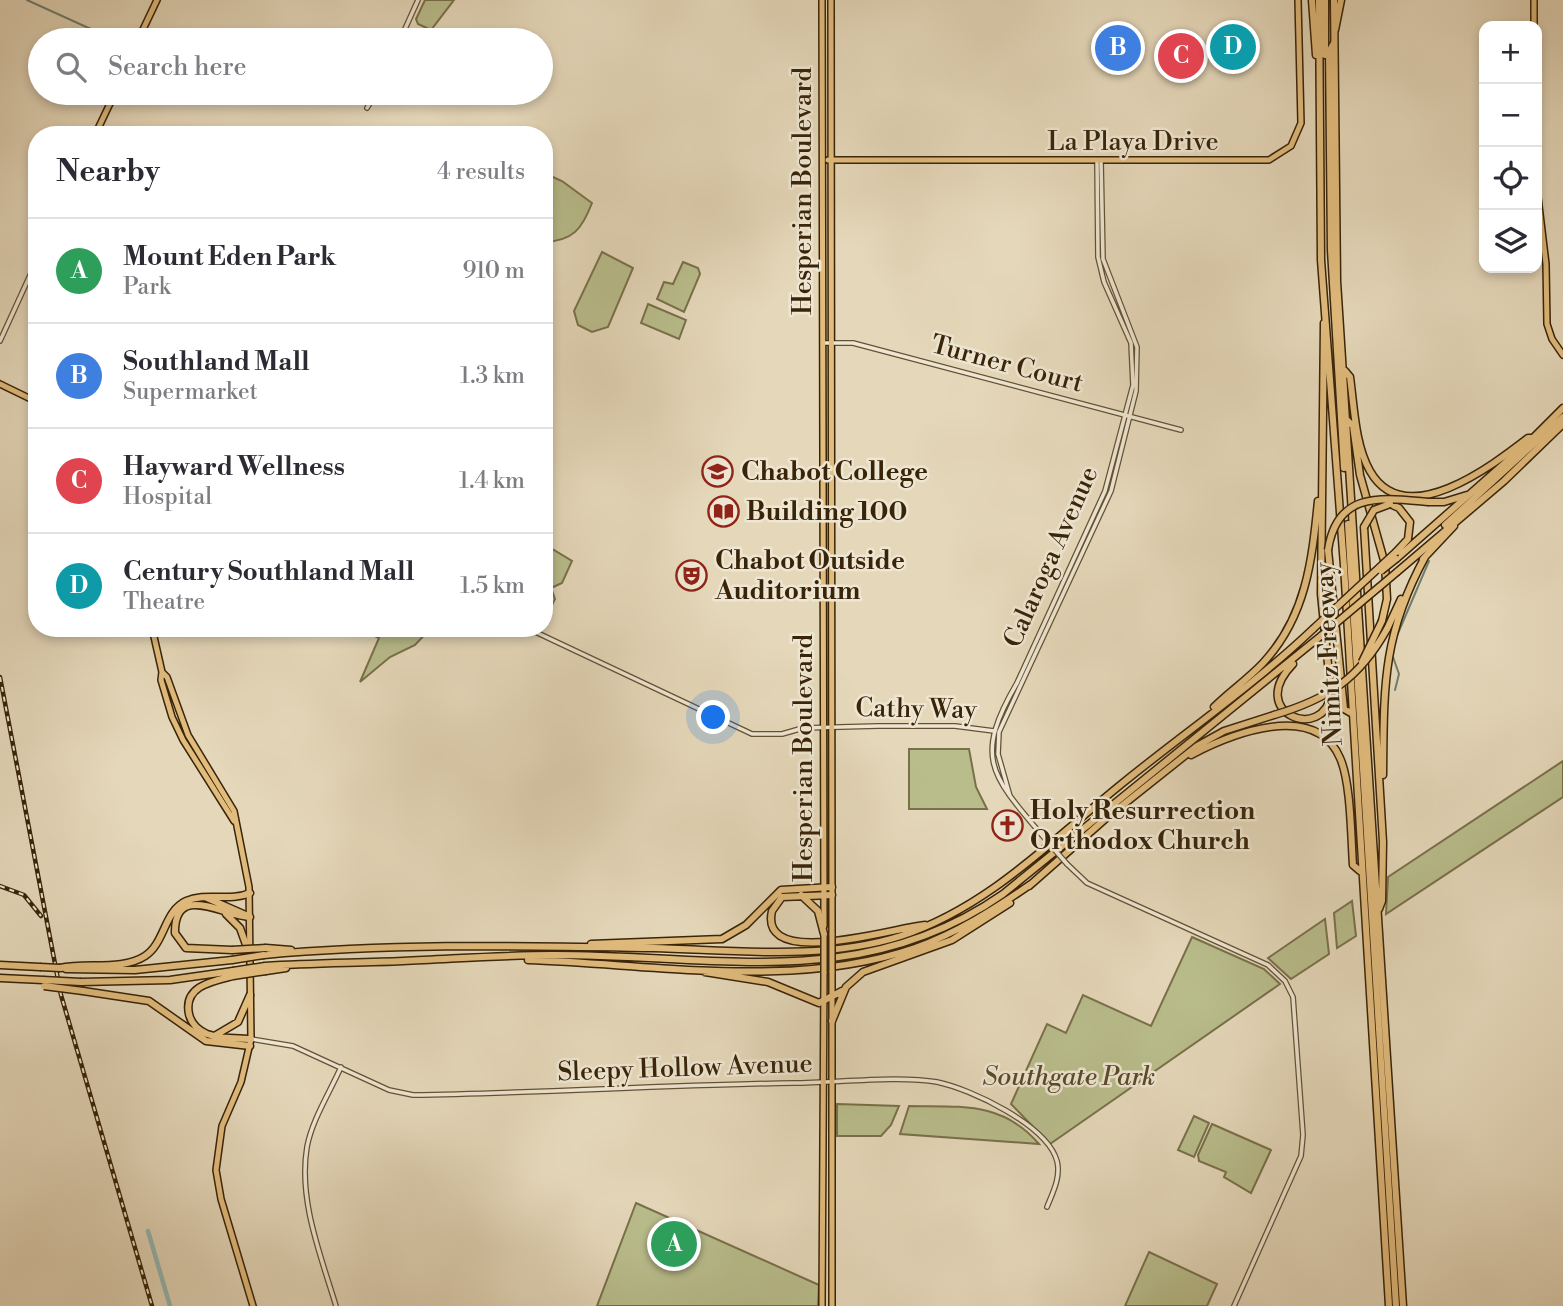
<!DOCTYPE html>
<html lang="en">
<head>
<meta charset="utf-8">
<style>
  body { margin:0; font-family:"Libre Bodoni",serif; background:#f7f7f7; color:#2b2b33 }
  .controls { position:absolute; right:21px; top:21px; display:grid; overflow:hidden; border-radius:14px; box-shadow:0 4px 10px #0003 }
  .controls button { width:63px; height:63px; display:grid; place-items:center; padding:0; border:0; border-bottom:2px solid #e1e1e2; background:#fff; color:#2b2b33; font:35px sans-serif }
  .you { position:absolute; left:714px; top:718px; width:24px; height:24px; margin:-18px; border:5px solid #fff; border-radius:50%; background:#1a73e8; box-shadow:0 0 0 10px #1a73e833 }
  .badge { display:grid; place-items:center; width:46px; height:46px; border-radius:50%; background:#7c3aed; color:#fff; font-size:23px; font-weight:700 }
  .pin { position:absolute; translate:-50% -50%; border:4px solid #fff; box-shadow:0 2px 7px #0006 }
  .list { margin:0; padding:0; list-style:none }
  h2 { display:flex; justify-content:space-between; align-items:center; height:91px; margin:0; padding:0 28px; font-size:30px }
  h2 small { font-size:23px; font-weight:400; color:#7c7c81 }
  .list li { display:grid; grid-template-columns:46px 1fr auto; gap:21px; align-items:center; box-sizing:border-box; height:105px; padding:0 28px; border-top:2px solid #e1e1e2 }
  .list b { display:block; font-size:26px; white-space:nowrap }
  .list p { margin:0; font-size:23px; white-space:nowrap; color:#7c7c81 }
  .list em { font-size:23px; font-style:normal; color:#7c7c81 }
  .icon { flex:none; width:38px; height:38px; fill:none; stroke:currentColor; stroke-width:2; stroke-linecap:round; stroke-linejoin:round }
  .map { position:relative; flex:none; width:1563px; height:1306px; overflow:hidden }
  .search { position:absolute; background:#fff; box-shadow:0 4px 10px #0003; left:28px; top:28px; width:525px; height:77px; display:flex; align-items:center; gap:18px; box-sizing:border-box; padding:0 24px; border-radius:38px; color:#7c7c81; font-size:26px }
  .panel { position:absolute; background:#fff; box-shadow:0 4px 10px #0003; left:28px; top:126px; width:525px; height:511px; border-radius:28px }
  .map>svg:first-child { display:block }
  .green { fill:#b9bd8c; stroke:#78704a; stroke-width:2 }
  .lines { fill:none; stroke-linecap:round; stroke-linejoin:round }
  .stream { stroke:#707d70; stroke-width:2 }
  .canal { stroke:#96b9b5; stroke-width:4.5 }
  .minor-casing { stroke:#635135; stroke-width:6 }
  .major-casing { stroke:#382409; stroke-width:8 }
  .highway-casing { stroke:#382409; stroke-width:9 }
  .minor { stroke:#eee6d2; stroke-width:3.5 }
  .major { stroke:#e2bc7d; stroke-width:5 }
  .highway { stroke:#e2bc7d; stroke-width:6 }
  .rail-casing { stroke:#382409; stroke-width:4.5 }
  .rail { stroke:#eee6d2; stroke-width:2; stroke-dasharray:5; stroke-linecap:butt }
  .minor-bridge-casing { stroke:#635135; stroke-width:6; stroke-linecap:butt }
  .major-bridge-casing { stroke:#382409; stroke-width:8; stroke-linecap:butt }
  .highway-bridge-casing { stroke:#382409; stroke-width:9; stroke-linecap:butt }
  .minor-bridge { stroke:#eee6d2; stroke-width:3.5 }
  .major-bridge { stroke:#e2bc7d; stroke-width:5 }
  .highway-bridge { stroke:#e2bc7d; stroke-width:6 }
  .labels { text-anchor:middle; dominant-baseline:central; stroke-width:5; stroke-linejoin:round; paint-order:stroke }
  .street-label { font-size:26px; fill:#382409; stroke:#eee6d2 }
  .poi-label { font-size:26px; font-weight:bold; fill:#382409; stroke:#eee6d2; text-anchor:start }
  .park-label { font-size:26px; font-style:italic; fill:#584a2a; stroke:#eee6d2 }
</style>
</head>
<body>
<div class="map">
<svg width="1563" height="1306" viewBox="0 0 1563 1306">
  <rect width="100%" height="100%" fill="#e5d8ba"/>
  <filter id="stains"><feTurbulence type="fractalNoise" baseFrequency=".00286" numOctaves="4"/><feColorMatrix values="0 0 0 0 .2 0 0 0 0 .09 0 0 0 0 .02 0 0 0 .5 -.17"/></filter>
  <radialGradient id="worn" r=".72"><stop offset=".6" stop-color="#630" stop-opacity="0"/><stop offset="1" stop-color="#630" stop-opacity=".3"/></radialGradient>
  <path class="green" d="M425 0H454L431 30 418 24 416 19Z
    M544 173 562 181 592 203C582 229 573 241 544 242Z
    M602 252 633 268 608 327 592 332 578 325 574 311Z
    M683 262 698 268 700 274 684 312 657 299 664 282 673 284Z
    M648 304 686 320 679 339 641 323Z
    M544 544 572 561 562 583 551 588 555 599 544 621Z
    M359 628H431L415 645 390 657 360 682 379 638Z
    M909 749H969L976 787 987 809H909Z
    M1563 761V797L1386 914 1388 877Z
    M1352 901 1356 936 1337 948 1334 913Z
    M1325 919 1329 954 1291 979 1268 958Z
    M1192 937 1264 969 1280 984 1050 1144 1011 1104 1047 1024 1066 1033 1083 995 1151 1026Z
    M837 1104 899 1106 891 1125 881 1136H837Z
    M909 1106C961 1107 1002 1101 1039 1144L900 1134Z
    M1194 1116 1209 1123 1194 1157 1178 1150Z
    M1212 1124 1271 1150 1251 1193 1224 1177 1226 1172 1199 1161 1198 1155Z
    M636 1203 819 1285 818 1306H597Z
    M1149 1252 1217 1284 1207 1306H1125Z"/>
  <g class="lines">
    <path class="stream" d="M27 0 115 40
      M277 93 322 104
      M1396 638 1429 561
      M1393 657 1399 674 1395 690"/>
    <path class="canal" d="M148 1231 170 1306"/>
    <defs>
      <path id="minor" d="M400 40 418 0
        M367 108 376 93
        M0 341 37 260
        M823 343H853L1181 430
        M527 628 752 734H782L803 728 878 726H955L994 731
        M1010 796 998 754 999 732 1111 491 1136 391 1137 347 1103 259 1101 161
        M1041 834C990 774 974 757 1017 683L1105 491 1133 385 1131 343 1104 282 1098 257 1097 161
        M1067 864 1087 883 1268 965 1285 981 1293 997 1303 1135 1301 1156 1234 1306
        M251 1039 293 1046 389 1090 413 1095C540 1093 667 1085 794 1083 834 1083 899 1075 937 1082 971 1089 1047 1125 1057 1161 1061 1177 1053 1192 1047 1207
        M336 1306C321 1256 298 1200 307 1147 312 1120 330 1092 341 1067"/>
      <path id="major" d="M822 0 824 926
        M831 0 832 935
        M1534 0V26
        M138 40 157 0
        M95 135 115 93
        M828 160H1269L1291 146 1301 123 1298 0
        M1537 189 1546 264 1547 324 1552 339 1563 355
        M0 384 37 402
        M152 628 162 672 161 680 172 717 183 740 234 821
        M162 672 167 677 188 735 234 811 249 887 251 1039 241 1082 222 1126 216 1170 221 1199 253 1306
        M822 1306 824 972
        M832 1306V971"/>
      <path id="highway" d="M1312 0 1316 55
        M1319 0 1321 260 1344 566 1389 1306
        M1325 0V55
        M1334 0 1337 281 1403 1306
        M1335 30 1341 0
        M1334 43 1329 52 1331 250 1344 468
        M1345 371 1350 377C1354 406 1355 445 1370 471 1405 533 1493 465 1528 438H1533
        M1347 420 1353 426 1360 475 1385 564 1387 599 1382 621
        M1429 502H1444L1467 495
        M1390 504 1399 508 1410 522 1408 539 1396 552
        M1348 524 1396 1306
        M1445 525 1563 417
        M1364 527 1383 842 1382 901 1379 909
        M1328 550 1344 709 1351 713
        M1396 559 1530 441 1563 408
        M1423 559 1454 526
        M1397 572 1504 481 1563 424
        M1387 629 1401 599
        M1293 664C1245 713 1324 743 1331 694L1321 594 1324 323
        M1214 707C1229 692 1248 679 1263 663 1306 617 1312 561 1318 501
        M1191 755C1231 734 1315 700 1340 758 1351 782 1351 838 1353 865L1360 871
        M1383 775C1384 687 1382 636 1425 557
        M1029 886 1104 820 1197 746 1224 731 1274 715
        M801 895 818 911 824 934
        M832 895 782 897 772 911C758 971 898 927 925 925
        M207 898 248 916
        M226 914 240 928 249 953
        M591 944 722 939 746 925 781 890 832 887
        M266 948 291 950
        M232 950 186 948 175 933C174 882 224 916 250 917
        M264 955C392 943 524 946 653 948 734 950 822 961 901 936 989 907 1053 839 1124 782 1187 731 1254 685 1313 629
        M528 960C653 964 794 990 915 948 957 933 995 909 1031 884
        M0 965 40 967
        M265 966C311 963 357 963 403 961 452 959 502 955 551 955 712 954 860 994 1003 894L1322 635
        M60 968C86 962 122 971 145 956 165 943 164 911 186 901 206 892 230 902 250 893
        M66 969 135 970 232 960
        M266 971 286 968
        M705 972 768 982 819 1003 842 991
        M233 976C213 981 183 986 189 1014 191 1023 198 1030 207 1034 220 1039 237 1038 251 1039
        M0 978 43 980
        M81 982 170 980 233 971
        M83 991 149 1001 206 1041 250 1046
        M832 1021 846 987 863 972 952 940 1010 903
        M216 1035 238 1022 250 995"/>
    </defs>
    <use href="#minor" class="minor-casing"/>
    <use href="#major" class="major-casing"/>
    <use href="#highway" class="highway-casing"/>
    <use href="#minor" class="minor"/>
    <use href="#major" class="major"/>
    <use href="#highway" class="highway"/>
    <defs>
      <path id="rail" d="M0 677 61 995 152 1306
        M0 886 24 895 41 916"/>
    </defs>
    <use href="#rail" class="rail-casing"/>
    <use href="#rail" class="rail"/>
    <defs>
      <path id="minor-bridge" d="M1041 834 1067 864"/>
      <path id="major-bridge" d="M832 935V971
        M824 936V972"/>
      <path id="highway-bridge" d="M1364 527 1374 510 1390 504
        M1328 550C1337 490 1383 498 1429 502
        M1381 571 1396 559
        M1313 629 1396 552
        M1322 635 1397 572
        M1362 662 1382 621
        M1274 715C1328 699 1359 679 1387 629
        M232 950 266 948
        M232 960 264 955
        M40 967 60 968
        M233 971 265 966
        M233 976 266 971
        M43 980 81 982
        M44 986 83 991"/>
    </defs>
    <use href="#minor-bridge" class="minor-bridge-casing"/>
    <use href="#major-bridge" class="major-bridge-casing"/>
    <use href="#highway-bridge" class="highway-bridge-casing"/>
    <use href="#minor-bridge" class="minor-bridge"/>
    <use href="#major-bridge" class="major-bridge"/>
    <use href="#highway-bridge" class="highway-bridge"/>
  </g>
  <defs>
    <symbol id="university-ring" viewBox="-11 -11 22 22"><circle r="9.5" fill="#eee6d2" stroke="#8f2418" stroke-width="1.5"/><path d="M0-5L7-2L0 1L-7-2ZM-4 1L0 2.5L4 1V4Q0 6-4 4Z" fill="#8f2418"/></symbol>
    <symbol id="library-ring" viewBox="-11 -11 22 22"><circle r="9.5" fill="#eee6d2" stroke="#8f2418" stroke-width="1.5"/><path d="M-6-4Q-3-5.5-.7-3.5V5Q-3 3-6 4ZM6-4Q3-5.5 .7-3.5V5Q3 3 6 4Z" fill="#8f2418"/></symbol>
    <symbol id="theatre-ring" viewBox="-11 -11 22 22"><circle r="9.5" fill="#eee6d2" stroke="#8f2418" stroke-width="1.5"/><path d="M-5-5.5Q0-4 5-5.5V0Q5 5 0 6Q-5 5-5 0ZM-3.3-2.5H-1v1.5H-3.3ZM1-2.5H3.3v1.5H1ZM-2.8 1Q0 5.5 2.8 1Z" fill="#8f2418"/></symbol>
    <symbol id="church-ring" viewBox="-11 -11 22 22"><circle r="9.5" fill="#eee6d2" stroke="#8f2418" stroke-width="1.5"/><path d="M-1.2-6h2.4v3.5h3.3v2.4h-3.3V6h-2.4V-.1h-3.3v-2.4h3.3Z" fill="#8f2418"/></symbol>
  </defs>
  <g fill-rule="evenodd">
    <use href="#university-ring" x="700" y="454" width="35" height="35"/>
    <use href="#library-ring" x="706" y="494" width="35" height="35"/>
    <use href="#theatre-ring" x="674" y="558" width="35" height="35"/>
    <use href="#church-ring" x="990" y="808" width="35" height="35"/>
  </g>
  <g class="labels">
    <g class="street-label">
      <text x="1133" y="142">La Playa Drive</text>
      <text transform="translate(803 191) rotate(-90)">Hesperian Boulevard</text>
      <text transform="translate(1007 364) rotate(15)">Turner Court</text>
      <text transform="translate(1051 557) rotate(-66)">Calaroga Avenue</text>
      <text transform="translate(1329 654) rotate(-93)">Nimitz Freeway</text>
      <text transform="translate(916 709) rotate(1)">Cathy Way</text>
      <text transform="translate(804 758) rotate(-90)">Hesperian Boulevard</text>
      <text transform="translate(685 1068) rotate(-2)">Sleepy Hollow Avenue</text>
    </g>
    <g class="poi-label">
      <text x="741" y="472">Chabot College</text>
      <text x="746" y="512">Building 100</text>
      <text x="715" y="561">Chabot Outside<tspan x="715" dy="30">Auditorium</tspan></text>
      <text x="1030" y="811">Holy Resurrection<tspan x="1030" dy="30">Orthodox Church</tspan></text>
    </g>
    <g class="park-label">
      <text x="1069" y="1077">Southgate Park</text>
    </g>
  </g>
  <rect width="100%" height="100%" filter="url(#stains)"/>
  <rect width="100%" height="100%" fill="url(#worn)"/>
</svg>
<div class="controls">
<button>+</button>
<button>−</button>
<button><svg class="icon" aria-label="locate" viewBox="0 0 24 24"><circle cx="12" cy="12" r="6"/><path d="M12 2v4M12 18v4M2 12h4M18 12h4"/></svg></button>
<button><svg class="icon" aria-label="layers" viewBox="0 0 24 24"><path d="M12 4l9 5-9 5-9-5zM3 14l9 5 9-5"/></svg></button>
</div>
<div class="you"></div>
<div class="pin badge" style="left:674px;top:1244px;background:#2e9e5b">A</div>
<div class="pin badge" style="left:1118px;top:48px;background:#3f7fe0">B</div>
<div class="pin badge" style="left:1181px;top:56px;background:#e0444e">C</div>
<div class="pin badge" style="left:1233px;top:47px;background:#0f9aa8">D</div>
<div class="search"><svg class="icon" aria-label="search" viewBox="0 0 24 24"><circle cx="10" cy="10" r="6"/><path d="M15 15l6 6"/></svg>Search here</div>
<section class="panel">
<h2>Nearby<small>4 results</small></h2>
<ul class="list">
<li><span class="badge" style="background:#2e9e5b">A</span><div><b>Mount Eden Park</b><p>Park</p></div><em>910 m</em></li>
<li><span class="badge" style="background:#3f7fe0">B</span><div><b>Southland Mall</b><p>Supermarket</p></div><em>1.3 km</em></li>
<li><span class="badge" style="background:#e0444e">C</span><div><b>Hayward Wellness</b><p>Hospital</p></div><em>1.4 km</em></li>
<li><span class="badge" style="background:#0f9aa8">D</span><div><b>Century Southland Mall</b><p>Theatre</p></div><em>1.5 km</em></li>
</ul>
</section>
</div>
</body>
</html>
